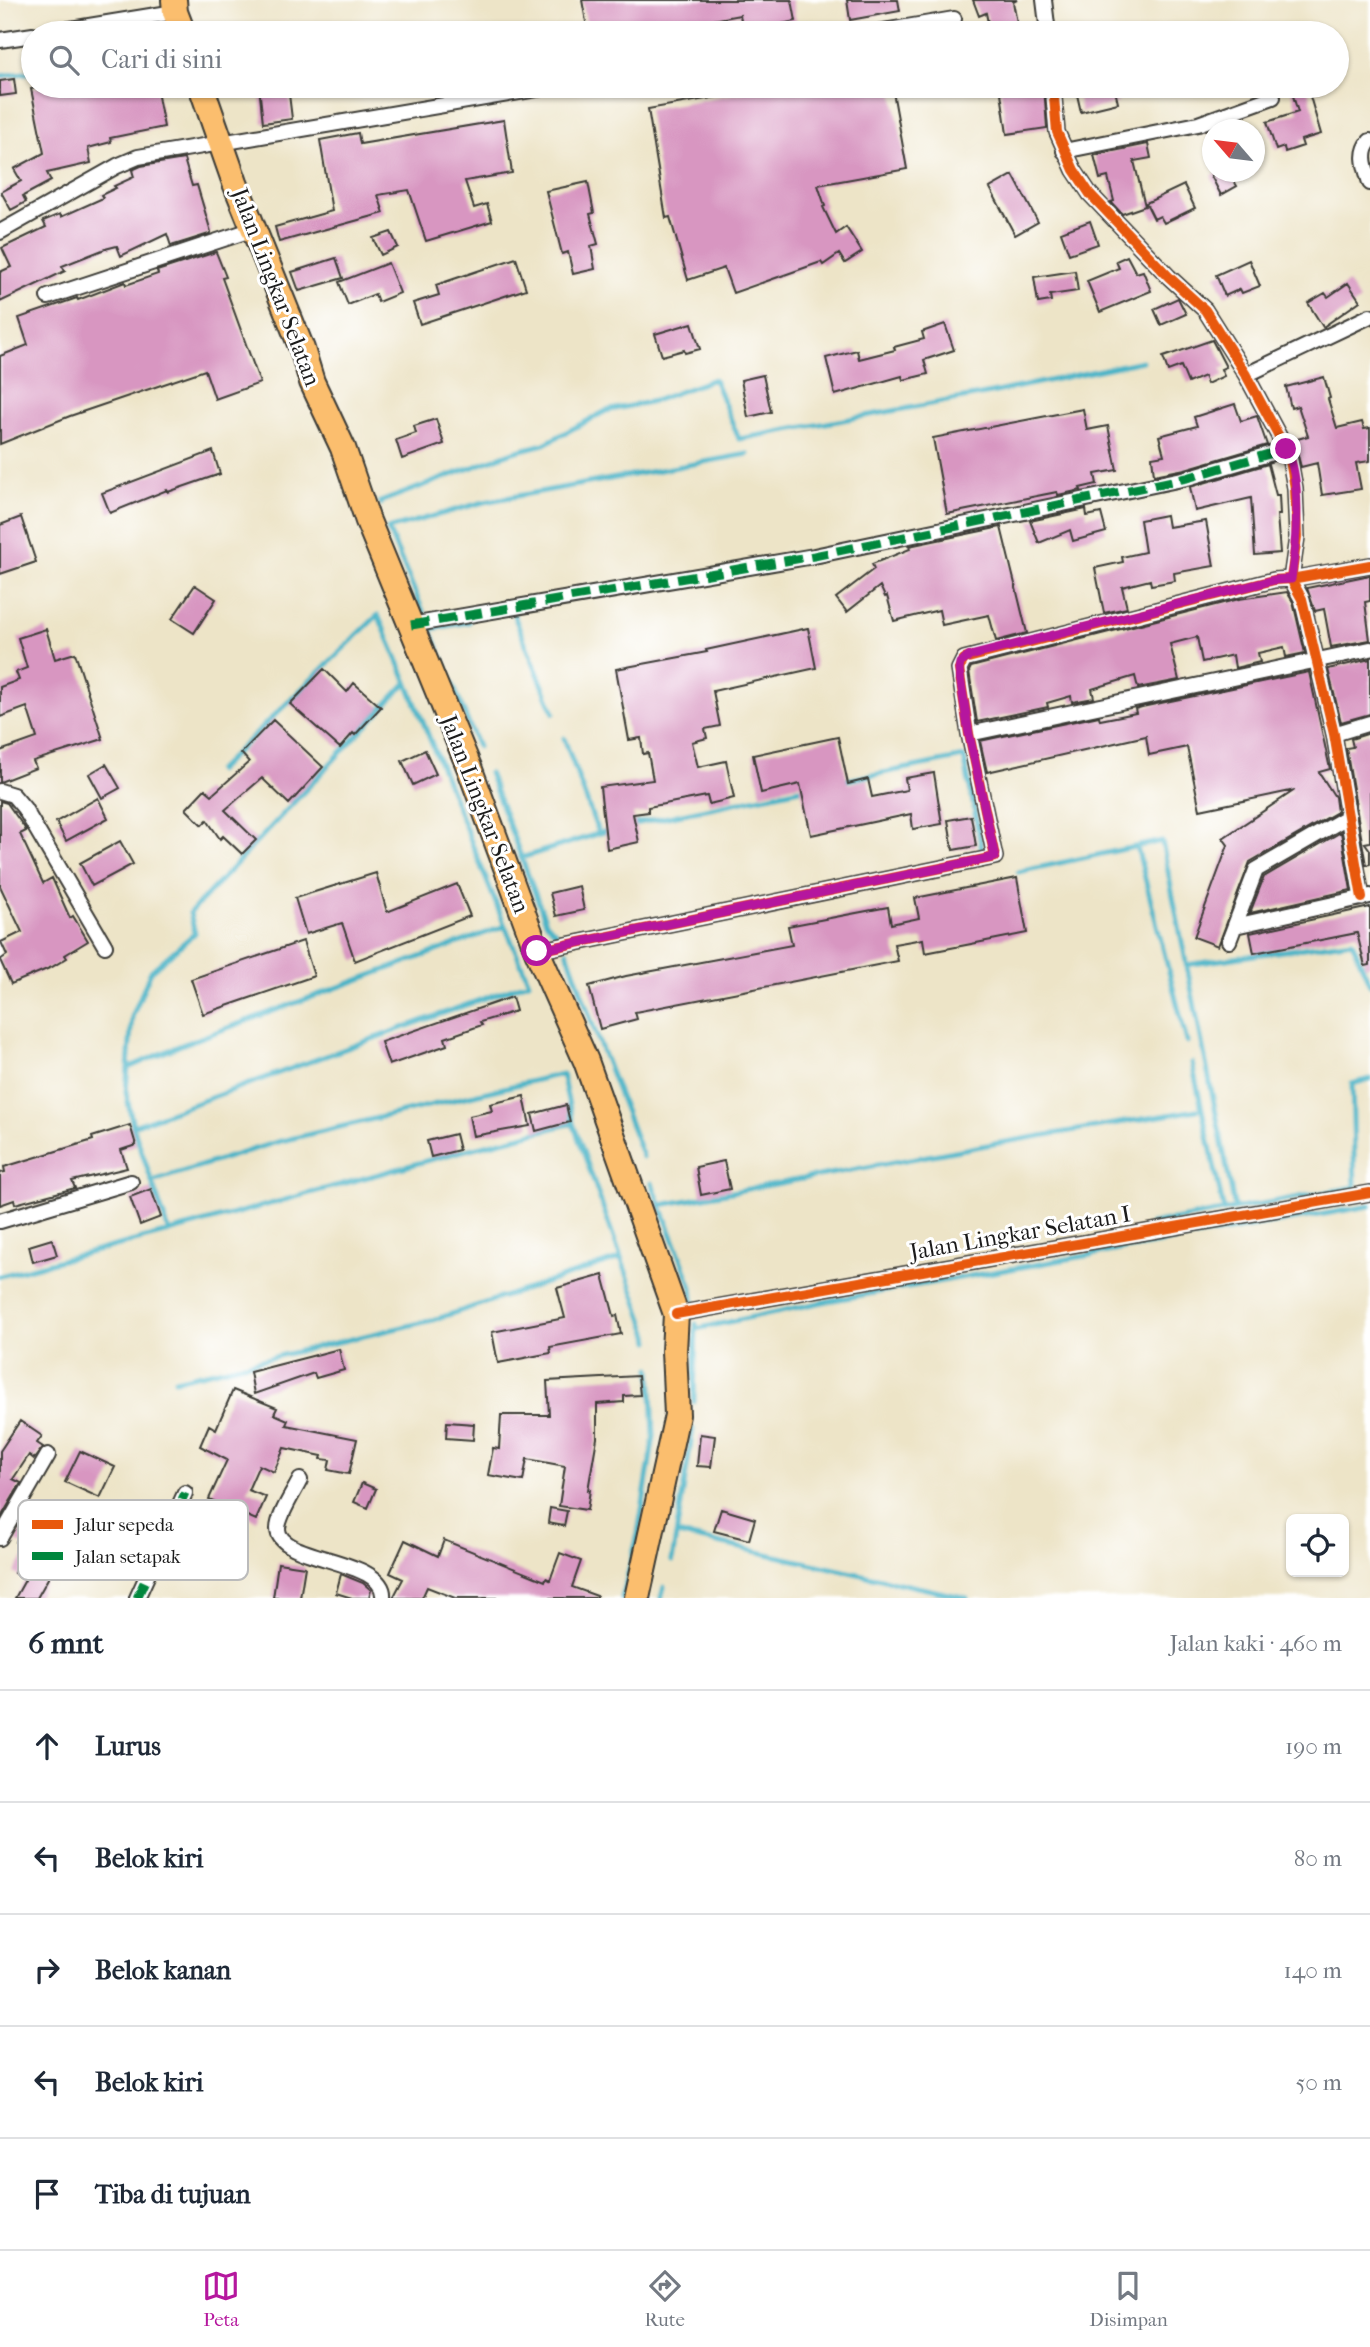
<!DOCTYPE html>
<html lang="id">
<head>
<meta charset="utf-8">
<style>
  body { margin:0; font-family:"IM FELL French Canon",serif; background:#f2f2f3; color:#1f2937 }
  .controls { position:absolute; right:21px; bottom:21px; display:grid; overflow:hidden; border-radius:10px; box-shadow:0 2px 5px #0004 }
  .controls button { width:63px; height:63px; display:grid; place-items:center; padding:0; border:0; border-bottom:2px solid #e0e1e3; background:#fff; color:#1f2937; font:35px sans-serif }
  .compass { position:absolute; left:1202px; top:119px; width:63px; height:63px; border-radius:50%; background:#fff; box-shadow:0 2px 5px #0004; rotate:298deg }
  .stop { position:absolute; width:21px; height:21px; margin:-16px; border:5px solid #b5179e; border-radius:50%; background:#fff }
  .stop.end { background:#b5179e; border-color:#fff; box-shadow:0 2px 7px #0008 }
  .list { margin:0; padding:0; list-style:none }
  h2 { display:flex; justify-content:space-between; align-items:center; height:91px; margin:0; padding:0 28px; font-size:30px }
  h2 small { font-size:23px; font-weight:400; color:#747a83 }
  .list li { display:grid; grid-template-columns:46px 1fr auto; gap:21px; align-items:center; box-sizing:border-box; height:112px; padding:0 28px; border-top:2px solid #e0e1e3 }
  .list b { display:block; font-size:26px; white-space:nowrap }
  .list em { font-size:23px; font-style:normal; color:#747a83 }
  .icon { flex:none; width:38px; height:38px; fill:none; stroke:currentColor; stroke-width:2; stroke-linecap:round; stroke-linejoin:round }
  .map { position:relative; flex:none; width:1370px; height:1598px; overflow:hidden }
  .search { position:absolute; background:#fff; box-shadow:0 2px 5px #0004; left:21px; right:21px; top:21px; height:77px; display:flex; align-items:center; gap:18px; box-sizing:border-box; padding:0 24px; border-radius:38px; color:#747a83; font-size:26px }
  .sheet { height:651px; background:#fff }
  nav { display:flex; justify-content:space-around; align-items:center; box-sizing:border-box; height:98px; border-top:2px solid #e0e1e3; background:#fff; font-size:19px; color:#747a83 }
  nav a { display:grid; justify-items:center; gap:4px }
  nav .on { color:#b5179e }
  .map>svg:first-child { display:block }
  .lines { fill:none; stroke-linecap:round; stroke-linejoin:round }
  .stream { stroke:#49b4c7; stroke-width:5 }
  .building { fill:#d896c1 }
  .street-casing { stroke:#3b3a36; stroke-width:18 }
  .highway-casing { stroke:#3b3a36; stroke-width:28 }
  .street { stroke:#fff; stroke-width:14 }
  .highway { stroke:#fbbe6e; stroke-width:24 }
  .quiet { stroke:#00873e; stroke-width:9; stroke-dasharray:18 9; stroke-linecap:butt }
  .cycleway-casing { stroke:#fff; stroke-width:15 }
  .cycleway { stroke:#e8590c; stroke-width:10 }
  .route { stroke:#b5179e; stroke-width:9 }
  .labels { text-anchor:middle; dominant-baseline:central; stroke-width:6; stroke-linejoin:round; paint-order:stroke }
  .street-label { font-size:23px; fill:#1c1c1c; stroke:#fff }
  .key { fill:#fff; stroke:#bbb; stroke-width:2 }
  .key-label { font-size:19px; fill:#1c1c1c }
</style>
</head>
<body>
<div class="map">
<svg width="1370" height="1598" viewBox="0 0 1370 1598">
  <rect width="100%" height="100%" fill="#fff"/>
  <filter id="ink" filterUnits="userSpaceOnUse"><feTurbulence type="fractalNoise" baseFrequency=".0143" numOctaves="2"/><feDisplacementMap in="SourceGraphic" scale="14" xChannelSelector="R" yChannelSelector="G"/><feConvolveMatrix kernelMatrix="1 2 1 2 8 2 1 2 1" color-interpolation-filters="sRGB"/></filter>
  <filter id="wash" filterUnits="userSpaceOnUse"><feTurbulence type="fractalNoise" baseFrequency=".00686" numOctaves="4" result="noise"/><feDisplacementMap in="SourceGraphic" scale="28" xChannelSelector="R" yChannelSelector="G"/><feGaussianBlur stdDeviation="1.57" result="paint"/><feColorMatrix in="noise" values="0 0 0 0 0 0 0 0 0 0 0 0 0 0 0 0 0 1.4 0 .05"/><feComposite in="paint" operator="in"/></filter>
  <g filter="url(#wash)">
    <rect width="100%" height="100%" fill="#ede4c7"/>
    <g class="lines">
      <path class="stream" d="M0 76 33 72
        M381 504 380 502 513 452 544 444 606 411 654 401 714 379 739 439 991 393 1142 361
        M513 613 554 713
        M427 620 388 529 484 502 748 454
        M430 628 478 747
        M431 629 469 622
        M564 738 598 832
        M217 771 378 615 407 682
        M489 773 546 922 564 941
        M842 781 964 757 983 855 978 856
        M630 825 805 788
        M1137 847 1187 1042
        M521 858 610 830
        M1018 872 1162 841 1235 1209
        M567 951 597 1037 643 1157
        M1186 965 1352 941 1370 985
        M1192 1063 1224 1211
        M128 1068 181 1045 505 926 407 682 190 913 195 933 151 971 132 1017 126 1092 133 1126 169 1232 462 1151 573 1123 621 1258 433 1320 175 1380
        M133 1126 529 982 505 926
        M153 1181 277 1142 562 1074 573 1123
        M652 1183 692 1287 694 1309
        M661 1205 987 1145 1197 1110
        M1151 1224 1355 1187 1352 1084 1370 1079
        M621 1258 649 1335 650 1341
        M0 1276 169 1232
        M696 1329 828 1301 1370 1206
        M694 1402 696 1324
        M677 1534 967 1598
        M672 1561 693 1429
        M622 1598 638 1534 654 1436 651 1368
        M661 1598 664 1587"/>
    </g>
    <g id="blocks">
      <path class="building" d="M582 0H792L796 21 743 32 740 15 646 33H588Z
        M847 0H898L900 11 850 20Z
        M973 0H1017L1013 2 1019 33H990L986 13 979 16Z
        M14 79 16 94 0 96V81Z
        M43 86H156L164 127 110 138 111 142 88 148 91 163 47 173 51 181 23 196 26 202 11 210 1 192 21 181 14 169 44 153 31 89Z
        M259 86H288L292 119 263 123Z
        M759 86H892L907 169 818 185 825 206 823 207 836 234 846 227 862 252 845 263 839 254 823 265 821 262 733 293 724 268 688 280 670 217 666 218 648 109 746 92 745 88Z
        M1000 86H1044L1047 128 1007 134Z
        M1075 86H1114L1118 103 1081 112Z
        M1290 86H1307L1321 134 1301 140 1303 146 1285 152 1284 147 1276 150 1267 122 1298 112Z
        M504 120 512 173 465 181 474 208 487 204 492 221 426 241 409 190 378 195 384 213 279 242 275 227 332 211 320 140 358 133 360 144Z
        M1148 144 1151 158 1134 161 1145 206 1122 214 1111 202 1114 201 1108 177 1100 179 1094 155Z
        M184 159 192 186 197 185 211 232 209 234 171 246 167 234 121 256 117 246 105 249 62 266 65 271 0 302V272L11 267 2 248 46 227 43 221 60 214 61 217 103 198 101 195 116 188 114 186 134 177 132 170 141 166Z
        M1218 172H1229L1237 186 1221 195 1211 176Z
        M1013 175 1038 222 1015 235 990 188Z
        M588 182 594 213 590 214 598 244 591 246 595 269 573 274 568 252 562 254 546 191Z
        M1184 185 1195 208 1164 223 1160 216 1154 219 1146 203Z
        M1090 221 1098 244 1069 254 1061 232Z
        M391 232 398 247 381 255 373 238Z
        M216 252 226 277 222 278 260 383 215 399 205 370 70 416 0 444V356L28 345 19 318 77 298 78 300 125 282 126 285 158 274 157 271Z
        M1127 256 1136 273 1143 271 1151 291 1100 312 1087 281 1119 268 1116 261Z
        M336 258 343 278 299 291 292 272Z
        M516 258 526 289 420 324 413 303 439 295 436 285Z
        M1249 260 1260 286 1242 293 1240 289 1225 296 1216 275Z
        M388 263 400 293 378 302 375 294 348 305 339 282Z
        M1075 271 1078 291 1050 295 1051 301 1038 303 1034 277Z
        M1348 283 1360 301 1323 327 1308 303 1325 293 1328 297Z
        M1178 298 1186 314 1161 325 1154 309Z
        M692 323 700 349 685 353 684 350 662 356 655 334Z
        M945 324 954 350 924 360 928 374 903 380 902 376 835 395 826 358 857 350 859 359 895 350 894 347 924 339 922 332Z
        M1212 340 1226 367 1221 369 1224 376 1207 384 1204 376 1188 383 1181 366 1168 371 1163 357Z
        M763 375 771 412 748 417 741 380Z
        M1324 377 1330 398 1328 399 1337 428 1362 422 1364 429 1370 428V461L1356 463 1361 489 1322 495 1317 463 1301 467 1294 440 1308 436 1298 406 1291 408 1286 387Z
        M1235 404 1241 421 1257 416 1267 445 1185 469 1154 475 1152 457 1164 455 1159 436 1197 426 1194 417Z
        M1083 409 1087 430 1108 426 1117 470 1095 474 1097 484 1080 488 1081 490 1058 495 1057 492 947 514 933 438Z
        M436 419 444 444 402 459 396 440 416 433 414 426Z
        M213 451 220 474 168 492 167 490 110 513 102 493Z
        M1268 464 1276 495H1279L1280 515H1277L1280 553 1255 555 1251 498 1195 511 1190 487Z
        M1086 509 1087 516 1101 513 1106 532 1073 541 1070 530 1039 543 1030 521Z
        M1166 515 1168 527 1206 521 1214 566 1174 573 1175 581 1151 585 1150 580 1122 587 1127 608 1104 613 1095 568 1123 562 1122 557 1145 552 1140 520Z
        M21 517 36 562 0 574V525Z
        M1001 527 1027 633 996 641 989 615 942 625 939 610 894 621 887 596 885 597 880 586 847 612 836 598 874 569 872 564 910 549 909 546Z
        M1370 575V601L1365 602 1370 640 1331 647 1324 609 1315 611 1307 588Z
        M195 585 216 599 194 633 172 619Z
        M1287 592 1293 602 1305 653 1286 657 1284 647 1258 653 1260 662 1235 668 1233 655 1202 662 1197 637 1170 644 1179 680 1138 688 1135 676 1092 689 1094 698 1072 702 1071 696 1047 703 1048 707 977 722 969 671 971 667 1239 599Z
        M808 628 816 668 713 691 720 726 705 729 707 738 692 742 698 767 726 761 734 798 709 804 707 796 648 807V812L633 814 639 842 607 849 600 787 653 780 648 753 643 754 641 738 629 740 616 669 707 652 706 650Z
        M46 629 55 659 75 653 103 739 33 761 36 768 0 782V751L37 738 27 707 0 717V687L19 680 16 672 27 668 18 638Z
        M1370 659V714L1341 722 1328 669Z
        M324 669 347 692 354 683 381 707 355 735 353 733 340 748 290 704Z
        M1309 672 1330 769 1319 772 1335 797 1337 812 1250 862 1218 946 1194 937 1228 845 1223 838 1295 790 1200 810 1187 747 1149 755 1146 736 987 772 980 741 1099 716 1100 720 1136 713 1135 709 1142 707Z
        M273 720 323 767 289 804 262 778 225 810 256 840 242 854 223 836 220 839 207 820 202 825 186 809 205 789 212 795 249 762 241 753Z
        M1370 733V842L1365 843 1370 850V864L1366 865 1346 748 1353 747 1351 739Z
        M838 737 848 784 868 779 872 797 907 790 905 778 934 773 942 824 913 829 911 814 811 835 800 784 761 793 753 755Z
        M425 750 436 774 413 785 402 761Z
        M106 764 120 788 102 798 89 774Z
        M98 798 108 818 66 841 56 822Z
        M0 801 7 803 24 827 26 831 20 834 43 883 52 878 70 918 73 916 88 941 65 955 67 958 52 967 11 984 0 960 7 955 1 942 22 932 0 886Z
        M971 816 976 846 953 850 948 820Z
        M1341 832 1351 890 1250 913 1264 877Z
        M120 841 133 864 92 886 80 863Z
        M376 873 387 912 457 884 470 916 355 961 342 923 306 934 295 898Z
        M1017 878 1027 933 925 953 923 939 894 944 898 961 635 1012 637 1019 600 1029 589 986 626 976 792 945 788 926 888 907 891 924 919 918 915 898Z
        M579 886 584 910 556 916 550 893Z
        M1370 907V965L1365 966 1357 933 1254 953 1250 933Z
        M303 941 314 976 203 1014 191 979Z
        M512 997 516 1011 480 1022 482 1025 445 1038 447 1045 389 1065 381 1042Z
        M524 1096 530 1126 473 1136 469 1116 492 1111 490 1104Z
        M566 1105 570 1122 536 1131 532 1114Z
        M130 1125 136 1145 121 1150 127 1168 72 1181 75 1188 15 1204 14 1200 0 1205V1173L5 1172 4 1167 93 1140 92 1137Z
        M455 1134 459 1150 431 1157 427 1141Z
        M724 1161 730 1189 701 1195 696 1167Z
        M151 1189 161 1217 140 1225 130 1197Z
        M52 1239 57 1255 33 1262 29 1246Z
        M603 1275 614 1316 617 1315 621 1334 550 1347 551 1353 498 1363 492 1332 565 1318 557 1288Z
        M339 1349 344 1370 316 1378 314 1373 254 1394 250 1372Z
        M638 1376 640 1395 624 1396V1402L597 1404V1438L588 1490H590L587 1510 559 1506 565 1466 527 1459 523 1481 488 1475 493 1448 499 1449 501 1415H549L547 1381Z
        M233 1390 277 1408 274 1414 288 1420 286 1425 357 1439 349 1474 328 1470 330 1460 321 1459 322 1456 284 1448 274 1472 259 1465 248 1490 266 1497 256 1520 209 1499 227 1460 200 1446 209 1425 216 1429Z
        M20 1421 42 1436 37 1443 43 1447 34 1459 29 1455 13 1479 21 1483 0 1519V1451Z
        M447 1422 474 1424 473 1440 446 1438Z
        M700 1434 715 1436 711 1467 697 1466Z
        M80 1451 115 1467 100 1498 65 1482Z
        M362 1483 376 1489 368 1508 354 1502Z
        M550 1508 567 1511 564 1526 548 1523Z
        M721 1509 755 1519 749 1540 714 1531Z
        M22 1529 35 1535 29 1548 16 1542Z
        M405 1540 438 1556 444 1540 545 1581 546 1578 550 1580 560 1553 581 1561 572 1587 597 1596V1598H455L427 1587 422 1598H393L403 1579 390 1573Z
        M24 1556 51 1573 37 1598H15L25 1580 14 1573Z
        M278 1563 305 1567 300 1598H273Z
        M341 1574 363 1583 371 1590 369 1598H352L336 1593Z"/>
    </g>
  </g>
  <g filter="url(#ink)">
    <use href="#blocks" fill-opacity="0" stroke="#3b3a36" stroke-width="2"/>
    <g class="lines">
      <defs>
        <path id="street" d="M1044 0 1048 33
          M46 33 175 12
          M871 33 954 19
          M0 40 33 35
          M1053 86 1057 132 1074 170 1090 194 1169 277 1205 310 1246 375 1289 455 1295 488 1297 537 1291 579 1370 565
          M1370 141C1359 154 1366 168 1370 183
          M1064 151 1198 124 1273 97
          M0 232 117 166 138 157 555 86
          M48 297 254 229
          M1246 375 1370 316
          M411 625 814 556 1187 478 1286 449
          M969 734 1370 649
          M1334 734 1370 723
          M0 791 13 795 24 808 105 946
          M1235 926 1370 896
          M1229 941 1256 870 1349 816
          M537 951 995 857 969 734 959 669 964 659 1274 580 1291 579 1302 599 1334 734 1362 898
          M0 1221 131 1182
          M676 1314 1370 1193
          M300 1480C294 1492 278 1516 278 1529 278 1562 388 1558 383 1598
          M0 1538 48 1455
          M137 1598 185 1493"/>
        <path id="highway" d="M174 0 175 12 183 33
          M201 86 235 183 302 349 312 382 343 448 368 521 469 767 537 951 586 1061 676 1314 674 1351 677 1415 637 1598"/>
      </defs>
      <use href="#street" class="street-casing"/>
      <use href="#highway" class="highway-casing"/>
      <use href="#street" class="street"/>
      <use href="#highway" class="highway"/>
      <path class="quiet" d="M411 625 814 556 1187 478 1286 449
        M137 1598 185 1493"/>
      <defs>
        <path id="cycleway" d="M1053 86 1057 132 1074 170 1090 194 1169 277 1205 310 1246 375 1289 455 1295 488 1297 537 1291 579 1370 565
          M537 951 995 857 969 734 959 669 964 659 1274 580 1291 579 1302 599 1334 734 1362 898
          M676 1314 1370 1193"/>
      </defs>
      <use href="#cycleway" class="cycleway-casing"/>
      <use href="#cycleway" class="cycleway"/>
    </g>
  </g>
  <g class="lines" filter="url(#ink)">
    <path class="route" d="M537 951 995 857 969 734 959 670 960 663 970 656 1274 580 1291 579C1296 545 1303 479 1286 449"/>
  </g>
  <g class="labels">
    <g class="street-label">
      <text transform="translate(276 287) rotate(69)">Jalan Lingkar Selatan</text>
      <text transform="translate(485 814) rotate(69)">Jalan Lingkar Selatan</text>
      <text transform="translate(1020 1233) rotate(-10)">Jalan Lingkar Selatan I</text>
    </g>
  </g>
  <rect x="18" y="1500" width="230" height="80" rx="10" class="key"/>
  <rect x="32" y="1520" width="31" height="9" fill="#e8590c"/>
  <rect x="32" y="1552" width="31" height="8" fill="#00873e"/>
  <g class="key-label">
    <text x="75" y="1531">Jalur sepeda</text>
    <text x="75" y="1563">Jalan setapak</text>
  </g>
</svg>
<div class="controls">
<button><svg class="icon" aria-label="locate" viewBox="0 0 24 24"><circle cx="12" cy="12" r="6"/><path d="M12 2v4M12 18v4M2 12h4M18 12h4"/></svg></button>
</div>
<svg class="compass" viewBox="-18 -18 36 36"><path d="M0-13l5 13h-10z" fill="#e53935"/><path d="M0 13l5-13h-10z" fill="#747a83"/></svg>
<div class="stop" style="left:537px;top:951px"></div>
<div class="stop end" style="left:1286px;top:449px"></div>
<div class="search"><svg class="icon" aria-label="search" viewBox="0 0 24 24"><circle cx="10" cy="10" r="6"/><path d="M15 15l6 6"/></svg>Cari di sini</div>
</div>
<section class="sheet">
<h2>6 mnt<small>Jalan kaki · 460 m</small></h2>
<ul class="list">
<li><svg class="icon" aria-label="ahead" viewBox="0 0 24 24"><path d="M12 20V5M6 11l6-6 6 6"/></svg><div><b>Lurus</b></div><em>190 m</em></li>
<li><svg class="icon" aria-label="left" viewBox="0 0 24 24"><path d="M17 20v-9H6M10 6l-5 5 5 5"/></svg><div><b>Belok kiri</b></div><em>80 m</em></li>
<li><svg class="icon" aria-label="right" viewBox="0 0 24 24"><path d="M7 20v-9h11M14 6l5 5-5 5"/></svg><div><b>Belok kanan</b></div><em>140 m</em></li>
<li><svg class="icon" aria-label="left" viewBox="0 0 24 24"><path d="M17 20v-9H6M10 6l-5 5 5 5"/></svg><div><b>Belok kiri</b></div><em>50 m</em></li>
<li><svg class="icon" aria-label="arrive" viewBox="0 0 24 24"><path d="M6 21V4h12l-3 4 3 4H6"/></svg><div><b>Tiba di tujuan</b></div></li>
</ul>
</section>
<nav>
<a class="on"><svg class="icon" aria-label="map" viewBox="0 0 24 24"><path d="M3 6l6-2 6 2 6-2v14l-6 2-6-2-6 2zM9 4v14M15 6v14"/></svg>Peta</a>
<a><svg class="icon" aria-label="directions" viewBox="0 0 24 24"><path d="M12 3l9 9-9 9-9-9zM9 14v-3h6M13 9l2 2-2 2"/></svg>Rute</a>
<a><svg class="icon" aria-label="saved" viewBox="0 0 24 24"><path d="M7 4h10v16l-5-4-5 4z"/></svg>Disimpan</a>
</nav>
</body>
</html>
